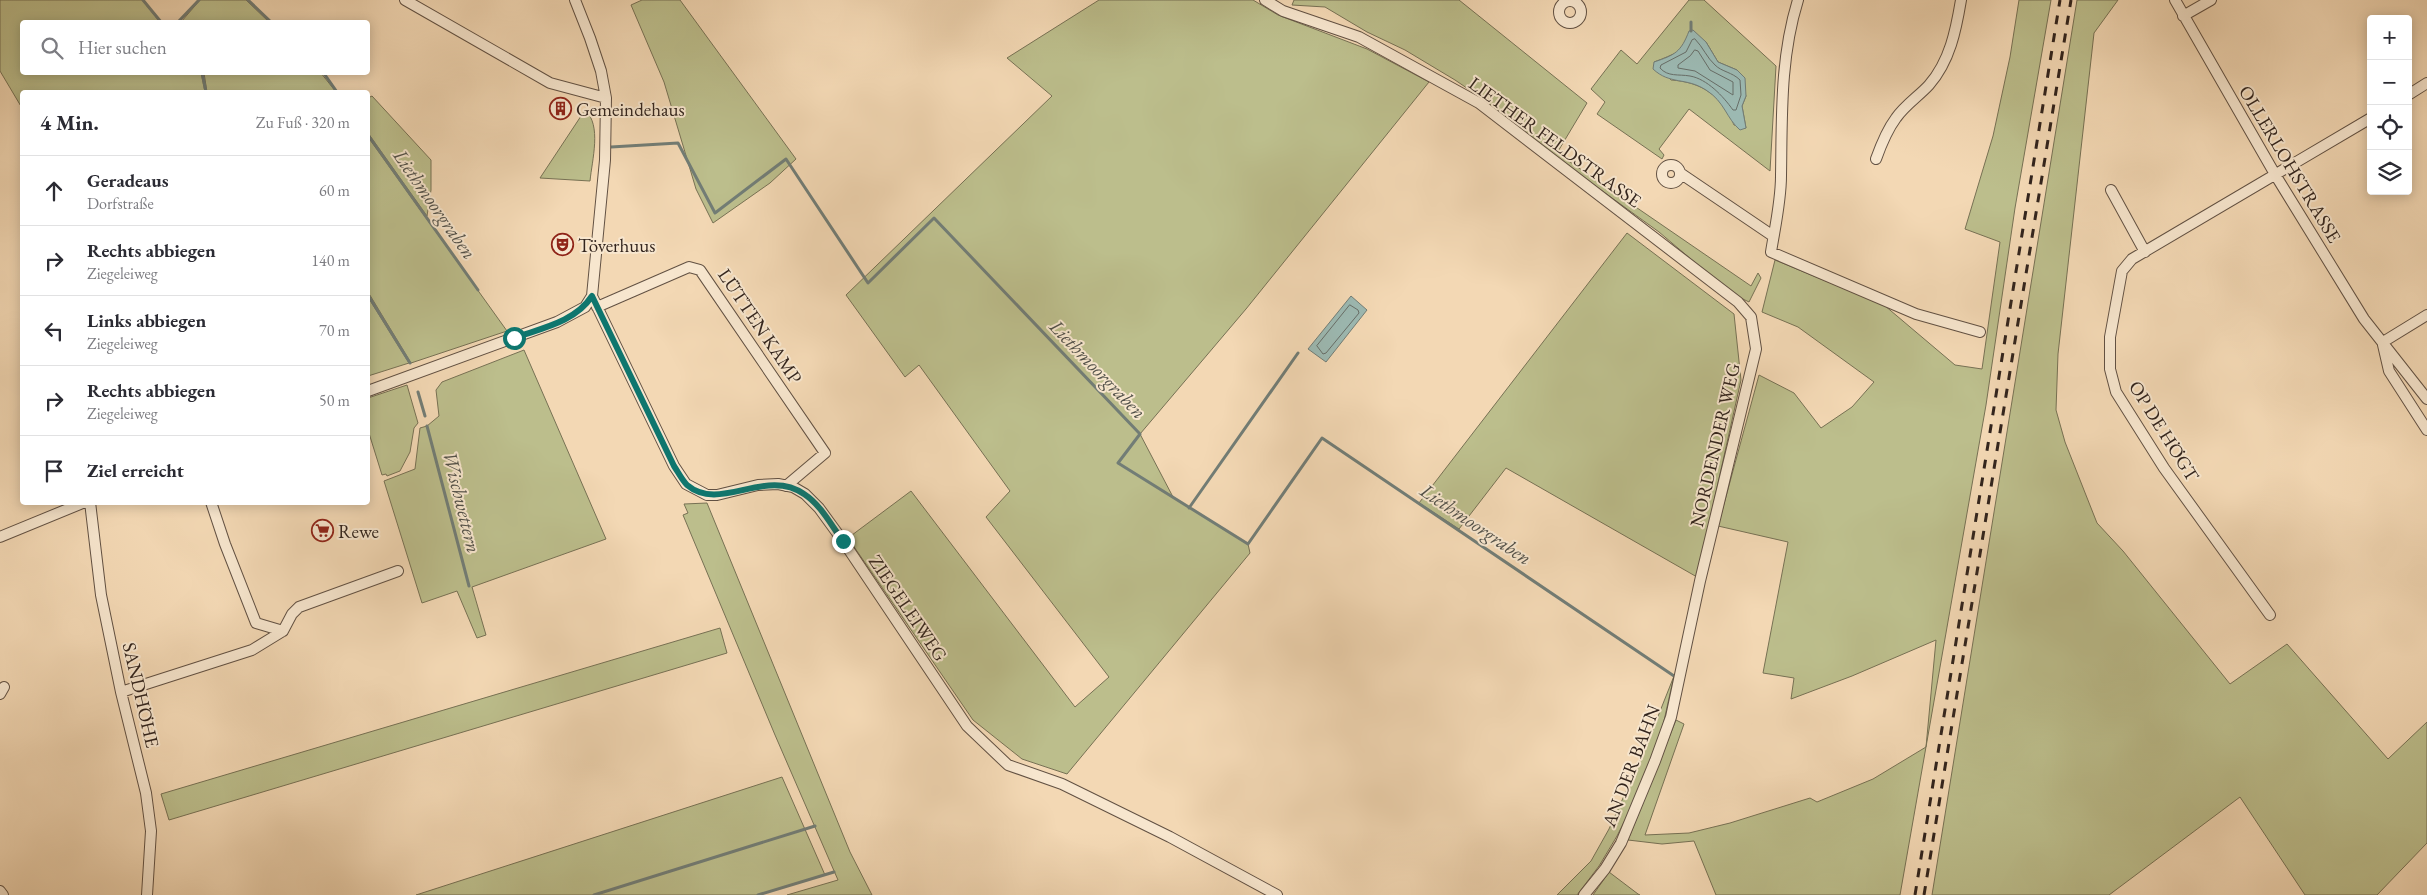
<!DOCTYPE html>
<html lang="de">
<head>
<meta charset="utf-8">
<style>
  body { margin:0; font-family:"EB Garamond",serif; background:#f2f2f3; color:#2b2b33 }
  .controls { position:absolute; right:15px; top:15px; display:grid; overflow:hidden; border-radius:5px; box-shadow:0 2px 12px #0003 }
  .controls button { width:45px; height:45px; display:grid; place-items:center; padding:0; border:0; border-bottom:1px solid #e1e1e2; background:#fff; color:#2b2b33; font:25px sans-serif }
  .stop { position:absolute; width:15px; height:15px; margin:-11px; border:4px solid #0f766e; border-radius:50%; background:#fff }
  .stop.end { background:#0f766e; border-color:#fff; box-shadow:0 1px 5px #0008 }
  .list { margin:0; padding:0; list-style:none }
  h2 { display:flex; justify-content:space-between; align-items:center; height:65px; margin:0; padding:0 20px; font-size:21px }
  h2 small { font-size:16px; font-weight:400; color:#7c7c81 }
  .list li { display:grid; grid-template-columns:32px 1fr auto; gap:15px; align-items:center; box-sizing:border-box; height:70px; padding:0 20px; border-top:1px solid #e1e1e2 }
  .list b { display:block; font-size:19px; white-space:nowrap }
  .list p { margin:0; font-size:16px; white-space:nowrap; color:#7c7c81 }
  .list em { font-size:16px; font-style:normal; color:#7c7c81 }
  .icon { flex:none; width:28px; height:28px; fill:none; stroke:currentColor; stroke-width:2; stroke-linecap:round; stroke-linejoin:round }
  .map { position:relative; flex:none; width:2427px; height:895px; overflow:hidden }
  .search { position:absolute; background:#fff; box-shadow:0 2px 12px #0003; left:20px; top:20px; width:350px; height:55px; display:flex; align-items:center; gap:12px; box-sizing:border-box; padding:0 18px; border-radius:5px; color:#7c7c81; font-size:19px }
  .panel { position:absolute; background:#fff; box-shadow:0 2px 12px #0003; left:20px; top:90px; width:350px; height:415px; border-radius:5px }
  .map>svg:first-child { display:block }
  .green { fill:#bcbe8c; stroke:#777154; fill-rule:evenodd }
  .water { fill:#9cb9b2; stroke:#727d76 }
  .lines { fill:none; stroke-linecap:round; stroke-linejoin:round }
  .shore { stroke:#676e68; stroke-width:1 }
  .stream { stroke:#727d76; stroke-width:3 }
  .street-casing { stroke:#625143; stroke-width:12 }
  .street { stroke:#f7e6ce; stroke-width:10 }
  .rail { stroke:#32241d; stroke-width:3; stroke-dasharray:9 9; stroke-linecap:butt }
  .route { stroke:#0f766e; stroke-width:6 }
  .labels { text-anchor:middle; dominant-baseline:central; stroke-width:4; stroke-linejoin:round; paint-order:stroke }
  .poi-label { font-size:19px; fill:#32241d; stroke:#f7e6ce; text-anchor:start }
  .street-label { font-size:19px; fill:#32241d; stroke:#f7e6ce }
  .water-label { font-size:20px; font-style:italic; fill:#52514a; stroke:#f7e6ce }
</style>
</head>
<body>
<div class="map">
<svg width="2427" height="895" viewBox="0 0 2427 895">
  <rect width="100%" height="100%" fill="#f3d8b4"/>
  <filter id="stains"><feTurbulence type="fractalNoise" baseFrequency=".004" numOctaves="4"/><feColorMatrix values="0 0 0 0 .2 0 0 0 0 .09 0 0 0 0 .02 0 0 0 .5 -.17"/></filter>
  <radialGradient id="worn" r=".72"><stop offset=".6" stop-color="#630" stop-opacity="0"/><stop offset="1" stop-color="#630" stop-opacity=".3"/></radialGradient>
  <path class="green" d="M0 0H142L160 22H22V72L201 73 205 92H22V108L0 71Z
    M200 0H246L269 22H181Z
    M642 0H680L796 159 770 183 713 223 696 189 664 82 631 5Z
    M1099 0H1253L1278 15 1367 49 1429 82 1246 309 1140 434 1173 497 1248 544 1250 553 1067 774 1022 759 973 720 848 538 911 491 1075 707 1109 677 986 517 1010 491 919 365 905 377 846 295 1052 96 1007 58Z
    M1294 0H1459L1587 103 1557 153 1751 286 1758 273 1761 278 1749 302 1731 293 1659 232 1554 156 1517 127 1519 124 1509 115 1505 119 1483 99 1455 80 1405 50 1367 32 1325 7 1292 5Z
    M1689 0H1704L1776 66 1770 171 1689 109 1659 149 1664 155 1662 159 1597 114 1605 102 1591 89 1621 50 1637 64ZM1706 42 1718 62 1737 70 1746 96 1742 106 1746 128 1734 125C1722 96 1702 82 1671 80L1654 62C1674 55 1685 47 1706 42Z
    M2019 0H2051L2015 208 1986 405 1900 895H1716L1694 841 1662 844 1628 840 1676 720 1684 724 1645 835 1689 833 1730 823 1810 798 1817 802 1873 779 1926 747 1936 640 1852 676 1791 699 1794 678 1763 673 1788 542 1718 526 1759 375 1794 393 1821 428 1852 407 1874 382 1798 327 1762 312 1775 260 1884 305 1955 365 1982 369 2000 242 1965 229 1993 136 2010 57Z
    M2077 0H2118L2094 33 2058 354 2056 410 2065 442 2097 523 2123 551 2230 684 2287 644 2388 759 2427 722V843L2377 895H2305L2240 797 2109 895H1932Z
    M204 73H321L336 92H207Z
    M372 96 431 160V190L427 216 368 133V98Z
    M585 110C602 125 592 160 590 181L540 178Z
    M368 137 507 331 411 363 368 292Z
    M1627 233 1734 314 1741 380 1697 577 1506 468 1459 529 1419 503Z
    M368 297 409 363 368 376Z
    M524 350 606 539 472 587 486 635 477 638 457 591 422 603 384 481 415 469 420 428 427 426 439 416 436 390 442 382Z
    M407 385 418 423 414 428 410 452 400 471 387 476 386 474 382 475 368 430V398Z
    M707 503 850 852 872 895H787L838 880 775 735 683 515 688 513 684 504Z
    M720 628 727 653 169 820 161 794Z
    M1674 676 1655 761 1617 836 1599 866 1577 895H1557L1591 861 1609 829 1643 754Z
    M782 777 825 875 758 895H416Z
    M1609 872 1638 894 1640 895H1593Z"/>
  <path class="water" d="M1693 30 1706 42 1718 62 1737 70 1745 78 1746 96 1742 106 1746 128 1740 130C1726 118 1725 102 1706 90 1686 77 1670 85 1653 69L1654 62C1675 55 1681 52 1689 31Z
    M1351 296 1367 310 1326 362 1308 349Z"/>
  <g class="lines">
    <path class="shore" d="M1695 39C1703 47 1707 58 1715 65 1722 72 1732 72 1740 80L1741 95 1736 110H1733C1723 96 1707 79 1690 76 1678 74 1668 77 1660 68L1661 65 1686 52 1692 40Z
      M1695 50 1698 51 1710 70 1733 82V95L1695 71 1678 68V65L1690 56Z
      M1350 305 1358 310 1359 313 1326 353 1323 354 1317 346Z"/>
    <path class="stream" d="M143 0 161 22
      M248 0 271 22
      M178 22 199 0
      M1691 22V31
      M202 72 206 92
      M323 72 337 92
      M368 135 478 290
      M611 147 678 143 715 213 786 159 868 283 934 218 1140 434 1118 463 1248 544 1322 438 1674 676
      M368 295 410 363
      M418 392 425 416
      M427 426 469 586
      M1189 508 1298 353
      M594 895 815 826
      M758 895 834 872"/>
    <defs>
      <path id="street" d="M405 0 550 83 606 98
        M1265 0 1283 11 1359 37 1479 103 1738 302 1751 317 1756 349 1700 581 1671 717 1655 761 1621 843 1605 869 1584 895
        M1798 0C1780 58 1782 116 1781 176 1781 201 1775 227 1771 252L1916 314 1980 332
        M2175 0 2276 176 2364 319 2427 399
        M1559 12a11 11 0 1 1 22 0a11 11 0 1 1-22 0Z
        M2183 16 2211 0
        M2408 95 2427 83
        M1876 159C1881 145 1887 130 1896 118 1905 105 1919 96 1929 85 1950 61 1956 30 1961 0
        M1662 174a9 9 0 1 1 18 0a9 9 0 1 1-18 0Z
        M1680 173 1773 236
        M2111 190 2145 252
        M592 296 674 466 686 484 707 495H717L758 485 778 484 793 487 805 494 819 508 843 541 967 726 1008 765 1062 784 1170 837 1277 895
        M597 307 689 267 700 270 825 453 786 486
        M2383 342 2427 315
        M2383 345 2389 371 2427 430
        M368 391 557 322 585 307 592 296 605 160 606 98 601 71 590 38 575 0
        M90 502 101 595 121 692 146 793 151 831 147 895
        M211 502 225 544 256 623 283 631 292 614 299 607 398 571
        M0 537 85 502
        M2270 615 2164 468 2116 392 2110 369V337L2122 271 2132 259 2371 118
        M121 692 252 650 283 631
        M0 694 4 687
        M0 891 3 895"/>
    </defs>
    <use href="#street" class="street-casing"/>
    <use href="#street" class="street"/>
    <path class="rail" d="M1915 895 2060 0
      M1924 895 2071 0"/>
  </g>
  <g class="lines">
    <path class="route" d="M514 338C542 328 575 322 592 296L674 466C678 472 682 480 687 485 720 513 766 467 804 494 821 505 831 525 843 541"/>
  </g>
  <defs>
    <symbol id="building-ring" viewBox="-11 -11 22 22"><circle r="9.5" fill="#f7e6ce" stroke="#8f2418" stroke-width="1.5"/><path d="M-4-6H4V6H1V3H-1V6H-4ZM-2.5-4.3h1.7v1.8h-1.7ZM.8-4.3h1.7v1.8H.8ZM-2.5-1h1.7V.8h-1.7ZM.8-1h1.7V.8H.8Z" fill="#8f2418"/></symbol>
    <symbol id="theatre-ring" viewBox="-11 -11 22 22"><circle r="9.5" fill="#f7e6ce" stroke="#8f2418" stroke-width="1.5"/><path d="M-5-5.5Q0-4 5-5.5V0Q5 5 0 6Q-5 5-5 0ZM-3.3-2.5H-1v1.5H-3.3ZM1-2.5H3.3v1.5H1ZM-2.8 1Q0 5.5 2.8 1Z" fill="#8f2418"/></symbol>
    <symbol id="supermarket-ring" viewBox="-11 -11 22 22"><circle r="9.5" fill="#f7e6ce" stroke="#8f2418" stroke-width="1.5"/><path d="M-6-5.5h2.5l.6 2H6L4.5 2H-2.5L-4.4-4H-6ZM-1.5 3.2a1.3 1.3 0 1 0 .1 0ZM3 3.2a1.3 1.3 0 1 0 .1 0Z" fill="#8f2418"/></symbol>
  </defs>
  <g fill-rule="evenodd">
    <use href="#building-ring" x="548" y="96" width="25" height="25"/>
    <use href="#theatre-ring" x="550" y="232" width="25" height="25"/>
    <use href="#supermarket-ring" x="310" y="518" width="25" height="25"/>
  </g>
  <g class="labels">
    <g class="poi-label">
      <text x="576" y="109">Gemeindehaus</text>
      <text x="578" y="245">Töverhuus</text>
      <text x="338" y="531">Rewe</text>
    </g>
    <g class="street-label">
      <text transform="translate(1555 142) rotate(36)">LIETHER FELDSTRASSE</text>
      <text transform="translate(2290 164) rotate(59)">OLLERLOHSTRASSE</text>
      <text transform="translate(760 326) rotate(56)">LÜTTEN KAMP</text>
      <text transform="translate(2164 431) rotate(58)">OP DE HÖGT</text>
      <text transform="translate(1715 445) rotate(-77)">NORDENDER WEG</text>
      <text transform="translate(908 608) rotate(56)">ZIEGELEIWEG</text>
      <text transform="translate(141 695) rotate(77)">SANDHÖHE</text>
      <text transform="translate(1631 766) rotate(-69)">AN DER BAHN</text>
    </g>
    <g class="water-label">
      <text transform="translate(435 204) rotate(55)">Liethmoorgraben</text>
      <text transform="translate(1098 369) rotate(46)">Liethmoorgraben</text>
      <text transform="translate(462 502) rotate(76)">Wischwettern</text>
      <text transform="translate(1476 524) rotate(34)">Liethmoorgraben</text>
    </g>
  </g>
  <rect width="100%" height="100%" filter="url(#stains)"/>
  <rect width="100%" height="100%" fill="url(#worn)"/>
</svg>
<div class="controls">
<button>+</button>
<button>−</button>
<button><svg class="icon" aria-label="locate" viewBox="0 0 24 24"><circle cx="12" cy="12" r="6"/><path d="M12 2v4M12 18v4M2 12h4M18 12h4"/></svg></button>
<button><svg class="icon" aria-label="layers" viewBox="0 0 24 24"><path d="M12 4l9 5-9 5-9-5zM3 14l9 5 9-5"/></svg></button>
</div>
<div class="stop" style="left:514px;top:338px"></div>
<div class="stop end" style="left:843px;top:541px"></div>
<div class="search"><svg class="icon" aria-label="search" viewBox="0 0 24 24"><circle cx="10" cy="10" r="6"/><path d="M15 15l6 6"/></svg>Hier suchen</div>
<section class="panel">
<h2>4 Min.<small>Zu Fuß · 320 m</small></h2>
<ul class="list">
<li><svg class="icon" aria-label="ahead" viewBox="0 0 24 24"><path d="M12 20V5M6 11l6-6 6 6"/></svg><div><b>Geradeaus</b><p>Dorfstraße</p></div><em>60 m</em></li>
<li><svg class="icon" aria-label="right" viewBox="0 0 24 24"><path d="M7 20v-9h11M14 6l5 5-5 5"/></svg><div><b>Rechts abbiegen</b><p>Ziegeleiweg</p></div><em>140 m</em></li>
<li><svg class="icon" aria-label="left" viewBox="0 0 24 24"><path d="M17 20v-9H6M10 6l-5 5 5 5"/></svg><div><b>Links abbiegen</b><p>Ziegeleiweg</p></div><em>70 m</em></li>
<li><svg class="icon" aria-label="right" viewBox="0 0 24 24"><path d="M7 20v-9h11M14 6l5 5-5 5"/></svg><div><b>Rechts abbiegen</b><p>Ziegeleiweg</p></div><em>50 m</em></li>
<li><svg class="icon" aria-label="arrive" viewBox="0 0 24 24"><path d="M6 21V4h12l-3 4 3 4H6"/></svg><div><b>Ziel erreicht</b></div></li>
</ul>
</section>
</div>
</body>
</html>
